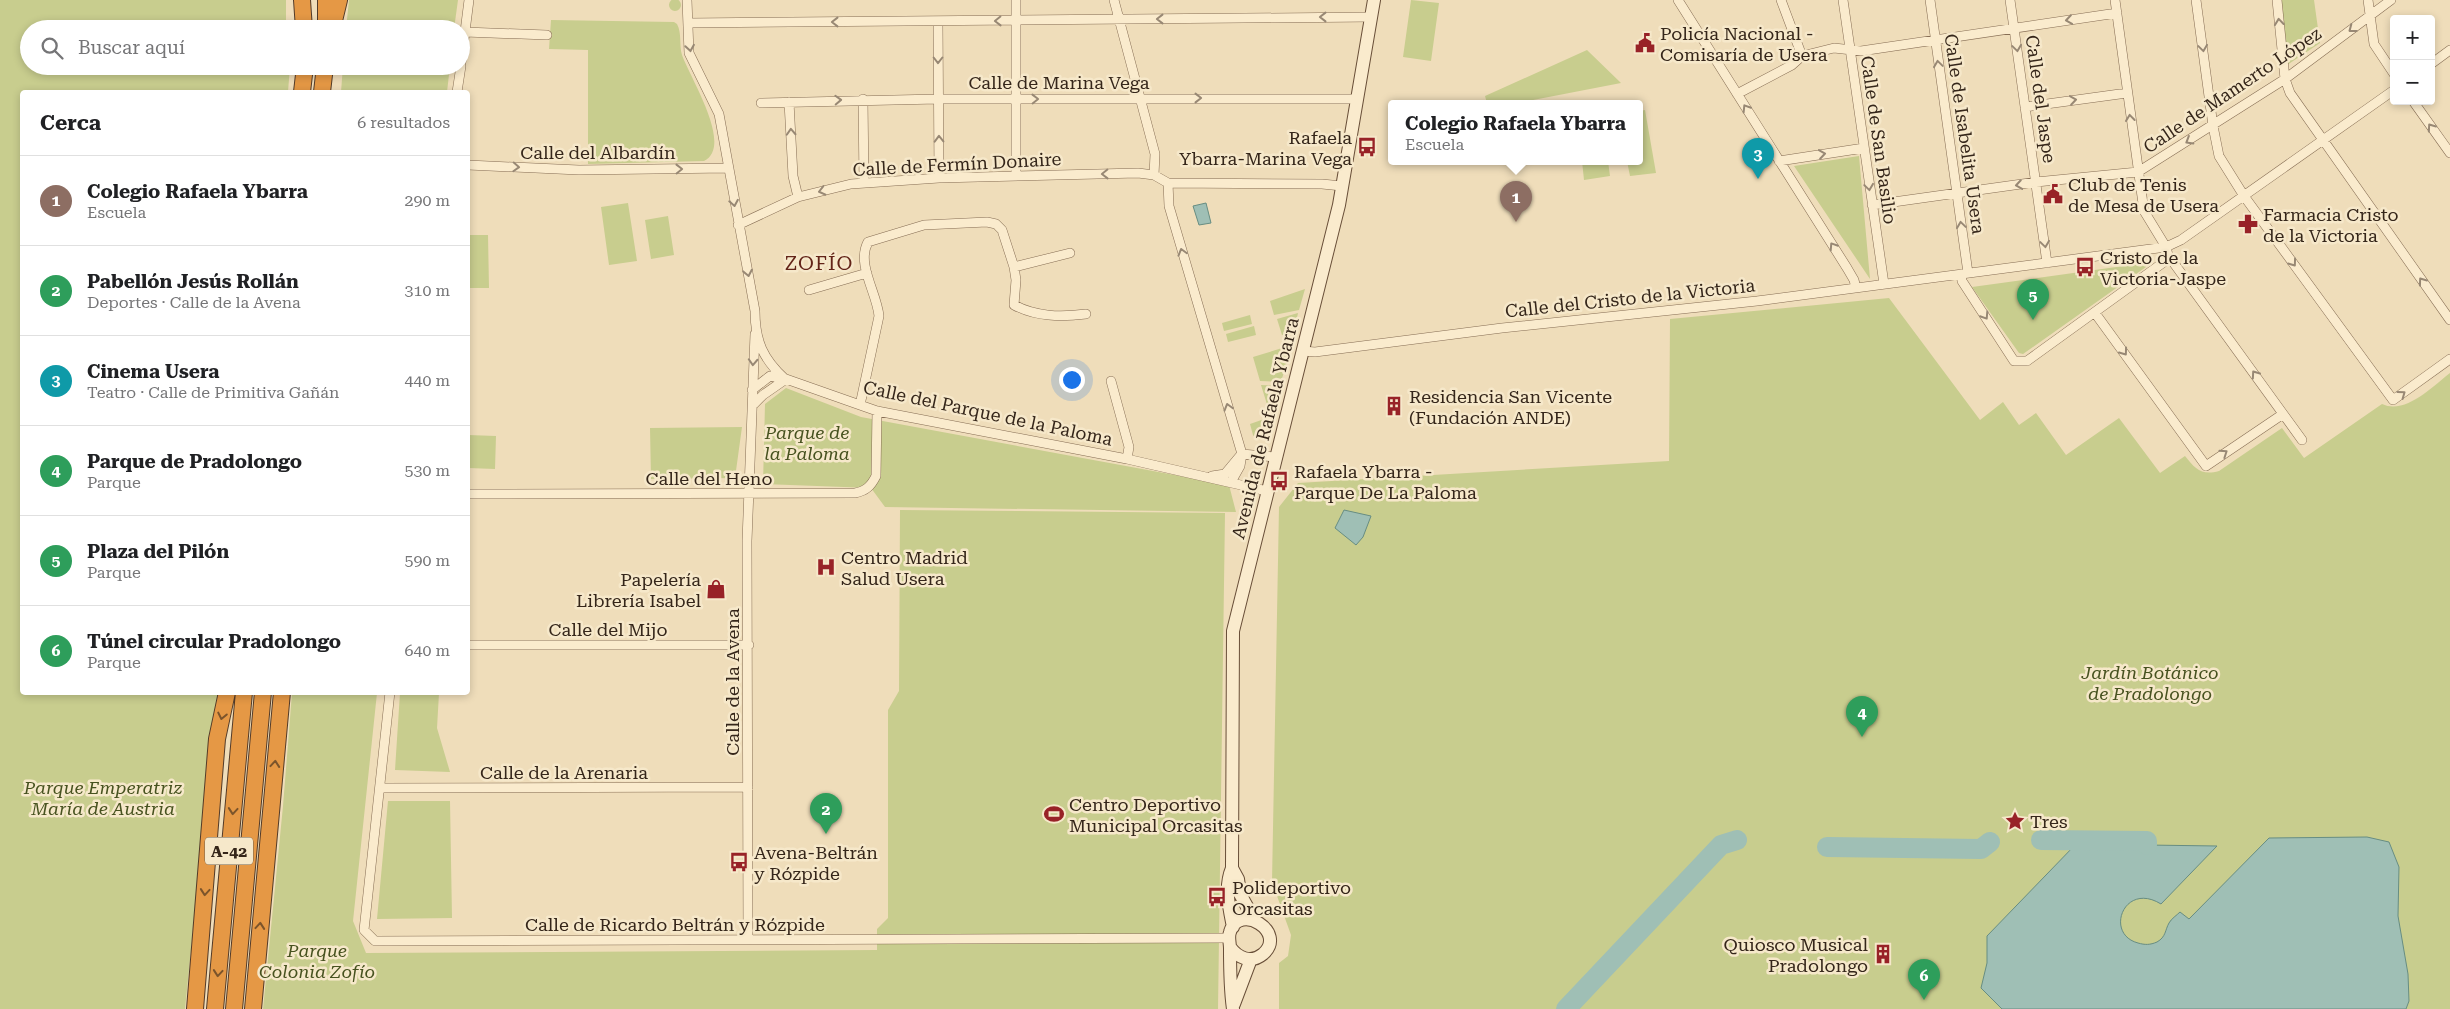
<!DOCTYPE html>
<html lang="es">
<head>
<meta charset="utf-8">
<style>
  body { margin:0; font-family:"Roboto Serif",serif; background:#f6f6f6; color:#202124 }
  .controls { position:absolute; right:15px; top:15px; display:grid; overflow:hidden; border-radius:5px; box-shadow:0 2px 8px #0003 }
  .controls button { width:45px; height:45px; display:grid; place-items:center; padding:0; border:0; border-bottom:1px solid #e0e0e0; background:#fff; color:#202124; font:25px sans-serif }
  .you { position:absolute; left:1071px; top:379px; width:18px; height:18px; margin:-12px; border:4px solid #fff; border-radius:50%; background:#1a73e8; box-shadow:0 0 0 8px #1a73e833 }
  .badge { display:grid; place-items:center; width:32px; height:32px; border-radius:50%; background:#0b8043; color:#fff; font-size:16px; font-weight:700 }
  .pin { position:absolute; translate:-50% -41px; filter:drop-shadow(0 1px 2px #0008) }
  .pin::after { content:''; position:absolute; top:26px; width:18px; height:15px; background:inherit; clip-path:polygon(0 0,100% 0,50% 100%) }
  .popup { position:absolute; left:1388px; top:100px; width:255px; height:65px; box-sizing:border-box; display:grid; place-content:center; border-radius:5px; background:#fff; filter:drop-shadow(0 1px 4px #0005); font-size:16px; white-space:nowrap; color:#757577 }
  .popup b { font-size:19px; color:#202124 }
  .popup::after { content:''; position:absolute; left:50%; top:100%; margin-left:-10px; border:10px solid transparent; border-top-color:#fff }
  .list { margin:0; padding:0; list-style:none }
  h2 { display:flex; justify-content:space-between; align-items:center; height:65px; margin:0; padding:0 20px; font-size:21px }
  h2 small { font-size:16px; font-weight:400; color:#757577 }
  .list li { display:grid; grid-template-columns:32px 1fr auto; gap:15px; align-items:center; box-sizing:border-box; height:90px; padding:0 20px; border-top:1px solid #e0e0e0 }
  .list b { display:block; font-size:19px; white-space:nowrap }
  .list p { margin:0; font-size:16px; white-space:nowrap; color:#757577 }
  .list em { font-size:16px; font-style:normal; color:#757577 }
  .icon { flex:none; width:28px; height:28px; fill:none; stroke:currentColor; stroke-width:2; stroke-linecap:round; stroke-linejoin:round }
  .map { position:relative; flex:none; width:2450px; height:1009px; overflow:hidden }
  .search { position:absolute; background:#fff; box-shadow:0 2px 8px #0003; left:20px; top:20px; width:450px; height:55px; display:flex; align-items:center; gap:12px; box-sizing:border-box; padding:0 18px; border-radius:28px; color:#757577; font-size:19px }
  .panel { position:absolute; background:#fff; box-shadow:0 2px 8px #0003; left:20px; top:90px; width:450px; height:605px; border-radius:5px }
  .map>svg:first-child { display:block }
  .green { fill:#c8cd8e }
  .water { fill:#9fbfb5; stroke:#678d82 }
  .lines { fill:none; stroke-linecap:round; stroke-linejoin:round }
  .river { stroke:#9fbfb5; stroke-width:20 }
  .street-casing { stroke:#866d54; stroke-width:10 }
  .secondary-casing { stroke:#684e38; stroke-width:14 }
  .highway-casing { stroke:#533b29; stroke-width:18 }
  .street { stroke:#faebcd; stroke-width:9 }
  .secondary { stroke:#faebcd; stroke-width:12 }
  .highway { stroke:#e59845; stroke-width:16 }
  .oneway { stroke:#988874 }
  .oneway2 { stroke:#7b542b }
  .labels { text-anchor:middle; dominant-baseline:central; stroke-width:5; stroke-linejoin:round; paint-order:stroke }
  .shield { fill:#f6e8ca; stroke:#6f604f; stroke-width:1 }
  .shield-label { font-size:16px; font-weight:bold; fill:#35261a }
  .poi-label { font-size:18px; fill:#35261a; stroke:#f6e8ca; text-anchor:start }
  .street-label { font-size:18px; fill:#35261a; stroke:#f6e8ca }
  .park-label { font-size:18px; font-style:italic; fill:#47521f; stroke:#f6e8ca }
  .quarter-label { font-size:20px; letter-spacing:1px; fill:#632418; stroke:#f6e8ca }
</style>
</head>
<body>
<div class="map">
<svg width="2450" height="1009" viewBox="0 0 2450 1009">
  <rect width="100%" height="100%" fill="#efddba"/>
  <path class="green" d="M669 5a6 6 0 1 1 12 0a6 6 0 1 1-12 0Z
    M0 0H286V29H29V66H290L288 92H22V692L220 693 213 732 185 1009H0Z
    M349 0H458L454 29H346Z
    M1411 0 1439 3 1431 61 1403 57Z
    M2279 0H2314L2320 43 2284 67Z
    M551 20 674 22 677 24C682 33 679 45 682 55 690 78 734 146 704 161L588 164V50L549 49Z
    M1587 50 1621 83 1518 103H1487L1485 96Z
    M343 66H450L447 92H341Z
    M1645 110 1656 173 1630 176 1627 161H1640V111Z
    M1859 156 1870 279 1794 166Z
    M1582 161H1608L1610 176 1584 180Z
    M628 203 637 261 609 265 601 207Z
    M668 216 674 255 651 259 645 220Z
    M488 235 489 288H468V235Z
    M2145 263 2146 267 2023 354 2019 353 1972 287Z
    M1305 289 1299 310 1274 315 1270 301Z
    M1889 298 1980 420 2003 402 2019 425 2036 413 2066 455 2119 418 2160 473 2185 456C2195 469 2202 476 2219 471L2282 428 2304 458 2382 404C2405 415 2432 387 2450 373V1009H1279V963L1288 956 1291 935 1272 882 1279 507 1298 483 1669 461 1670 319Z
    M1298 313 1294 332 1282 335 1277 319Z
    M1250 315 1252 324 1224 331 1222 323Z
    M1254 326 1256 335 1228 342 1226 334Z
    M1292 345 1281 382 1260 381 1253 357Z
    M1261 385 1280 386 1273 414H1270Z
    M786 388 861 417 1229 485 1236 512 885 507 871 488 763 484 765 404Z
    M1270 417 1267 438 1257 440 1253 435 1250 424Z
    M742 427 735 478 651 479 650 428Z
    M468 435 496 436 495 469 468 468Z
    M900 510 1225 513 1218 1009H263L283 806 292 693H377L353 921 366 953 877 950V929L888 918V710L899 691Z
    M400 693H439L437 728 450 772 395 770Z
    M388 801H450L452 918 377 919Z"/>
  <path class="water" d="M1206 203 1211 223 1199 225 1193 206Z
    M1344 510 1371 516 1363 537 1356 545 1335 528Z
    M2367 837 2389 842 2399 867 2398 916 2408 974 2409 1001 2406 1009H2002L1981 988 1987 963V936L2076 844 2217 846 2161 904C2124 881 2104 934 2138 943 2145 945 2150 945 2157 942 2166 937 2165 930 2169 923 2171 919 2177 915 2180 912L2189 919 2269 838Z"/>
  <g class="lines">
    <path class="river" d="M2041 840 2147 841V845
      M1827 847 1981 849 1990 842
      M1566 1009 1721 845 1737 840"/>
    <defs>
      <path id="street" d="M687 0 689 53 719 114 755 311C755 341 763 359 785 379
        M1114 0 1155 154 1154 175 1168 183 1169 206 1242 454 1240 466 1231 482
        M1678 0 1847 268 1854 280 1856 288
        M1781 0 1802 56
        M1843 0 1884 284
        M1930 0 1968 273
        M2010 0 2047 263
        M2115 0 2144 211 2166 247 2168 255 2302 440
        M2196 0 2213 126 2219 156 2244 196 2393 400 2450 359
        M2277 0 2285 79 2290 93 2450 320
        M2368 0 2374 44 2394 74
        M938 21 939 178
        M688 23 1371 17
        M465 32 547 35
        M461 63 469 0
        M2431 64 2450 50
        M457 92 461 66
        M1737 94 1792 65 1802 56 1834 48 1861 51 2117 13
        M863 99 864 183
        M2413 101 2450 153
        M789 102 793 176 798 197
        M761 103 938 99H1357
        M2025 107 2127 93
        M1779 161 1864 148
        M468 165 579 170 728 168
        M1016 176V0
        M1168 183 1322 184 1342 186
        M1872 205 2036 182 2138 172 2285 79 2391 0
        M738 225 798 197 851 184 939 178 1138 173 1154 175
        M1014 267 1070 253
        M1961 274 1962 281 2014 361H2027L2164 262 2168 255
        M809 290 867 273
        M2095 313 2206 466 2283 414
        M1303 351 1315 352 1502 328 1757 301 2166 247 2181 240 2394 90
        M1111 381 1129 447 1127 459
        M752 390 770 376 786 379 877 411 1127 459 1267 491
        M754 404 763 395 786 379
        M860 405 879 316C877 293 856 264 868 242L924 225 987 222 996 224 1002 230 1014 267 1016 280 1014 305C1036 317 1061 317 1086 314
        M1242 454 1276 457
        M1212 476 1225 474 1240 456
        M468 494 855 493C866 491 871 486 876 476L877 411
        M468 645H749
        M390 692 365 921 364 930 375 941 1229 938
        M380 788 748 787
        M748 940 747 541 755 334"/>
      <path id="secondary" d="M1232 868 1238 879 1240 894 1254 919
        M1233 927C1229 907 1224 887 1232 868L1233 631 1339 205 1374 0
        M1230 947C1238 958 1251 964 1263 954 1288 932 1239 902 1230 932 1228 937 1230 943 1230 948 1230 969 1230 988 1233 1009
        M1234 1004 1251 959"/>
      <path id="highway" d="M302 0 304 29
        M326 27V0
        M332 29 339 0
        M302 92 305 66
        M322 92 325 66
        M195 1009 217 739 227 692
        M215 1009 244 692
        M234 1009 263 692
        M253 1009 282 692"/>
    </defs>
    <use href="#street" class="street-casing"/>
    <use href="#secondary" class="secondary-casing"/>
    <use href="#highway" class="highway-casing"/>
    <use href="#street" class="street"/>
    <use href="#secondary" class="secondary"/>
    <use href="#highway" class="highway"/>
  </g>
  <defs><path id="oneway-chevron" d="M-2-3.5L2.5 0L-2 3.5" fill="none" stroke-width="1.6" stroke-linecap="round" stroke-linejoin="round" transform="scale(1.25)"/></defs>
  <g class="oneway">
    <use href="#oneway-chevron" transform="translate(1323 17) rotate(180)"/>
    <use href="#oneway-chevron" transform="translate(1160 19) rotate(180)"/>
    <use href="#oneway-chevron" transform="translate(2069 20) rotate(172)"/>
    <use href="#oneway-chevron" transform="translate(998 21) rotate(179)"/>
    <use href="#oneway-chevron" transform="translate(835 22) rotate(180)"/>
    <use href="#oneway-chevron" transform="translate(2279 22) rotate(-96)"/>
    <use href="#oneway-chevron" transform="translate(2352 29) rotate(143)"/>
    <use href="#oneway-chevron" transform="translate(690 48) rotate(81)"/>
    <use href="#oneway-chevron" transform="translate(2017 48) rotate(82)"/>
    <use href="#oneway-chevron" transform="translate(2203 48) rotate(82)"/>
    <use href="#oneway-chevron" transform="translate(938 60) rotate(90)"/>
    <use href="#oneway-chevron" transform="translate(1938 64) rotate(-98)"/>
    <use href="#oneway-chevron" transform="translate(1198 98)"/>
    <use href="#oneway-chevron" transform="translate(1035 99) rotate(-1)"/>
    <use href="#oneway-chevron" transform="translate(838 100) rotate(-2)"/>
    <use href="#oneway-chevron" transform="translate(2073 100) rotate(-8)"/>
    <use href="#oneway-chevron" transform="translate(1746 108) rotate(-122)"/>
    <use href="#oneway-chevron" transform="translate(2130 118) rotate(-97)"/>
    <use href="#oneway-chevron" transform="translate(2431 127) rotate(-125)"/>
    <use href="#oneway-chevron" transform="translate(791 132) rotate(-93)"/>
    <use href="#oneway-chevron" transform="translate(939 139) rotate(-91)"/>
    <use href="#oneway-chevron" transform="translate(2189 141) rotate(149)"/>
    <use href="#oneway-chevron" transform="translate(1822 154) rotate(-8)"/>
    <use href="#oneway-chevron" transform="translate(516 167) rotate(3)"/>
    <use href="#oneway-chevron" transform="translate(679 169) rotate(-1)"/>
    <use href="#oneway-chevron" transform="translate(1105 174) rotate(179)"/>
    <use href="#oneway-chevron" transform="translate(2019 185) rotate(171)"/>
    <use href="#oneway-chevron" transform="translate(1869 187) rotate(82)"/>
    <use href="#oneway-chevron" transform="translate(822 191) rotate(166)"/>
    <use href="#oneway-chevron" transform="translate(734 203) rotate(80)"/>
    <use href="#oneway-chevron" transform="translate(1961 225) rotate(-98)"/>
    <use href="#oneway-chevron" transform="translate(2045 244) rotate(82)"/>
    <use href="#oneway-chevron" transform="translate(1833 246) rotate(-123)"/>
    <use href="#oneway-chevron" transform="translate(1182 252) rotate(-106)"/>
    <use href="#oneway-chevron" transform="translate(2293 263) rotate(54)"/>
    <use href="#oneway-chevron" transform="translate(748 273) rotate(79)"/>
    <use href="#oneway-chevron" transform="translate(2422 281) rotate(-126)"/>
    <use href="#oneway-chevron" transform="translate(1985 316) rotate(57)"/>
    <use href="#oneway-chevron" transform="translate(2124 352) rotate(54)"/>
    <use href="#oneway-chevron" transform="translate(753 362) rotate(93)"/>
    <use href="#oneway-chevron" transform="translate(2255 374) rotate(-125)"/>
    <use href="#oneway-chevron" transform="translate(2402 394) rotate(-36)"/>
    <use href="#oneway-chevron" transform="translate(1228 407) rotate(-106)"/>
    <use href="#oneway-chevron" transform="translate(2224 453) rotate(-34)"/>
  </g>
  <g class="oneway2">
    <use href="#oneway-chevron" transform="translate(222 716) rotate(102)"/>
    <use href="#oneway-chevron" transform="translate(275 764) rotate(-85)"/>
    <use href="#oneway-chevron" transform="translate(233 811) rotate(95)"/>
    <use href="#oneway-chevron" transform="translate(205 892) rotate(95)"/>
    <use href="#oneway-chevron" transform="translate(260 926) rotate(-85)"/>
    <use href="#oneway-chevron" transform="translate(218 973) rotate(95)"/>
  </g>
  <defs>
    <symbol id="civic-bare" viewBox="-9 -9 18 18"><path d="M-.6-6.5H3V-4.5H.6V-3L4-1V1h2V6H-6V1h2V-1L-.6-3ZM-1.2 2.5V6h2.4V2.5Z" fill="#982227" stroke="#f6e8ca" stroke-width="2.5" paint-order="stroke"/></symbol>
    <symbol id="bus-bare" viewBox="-9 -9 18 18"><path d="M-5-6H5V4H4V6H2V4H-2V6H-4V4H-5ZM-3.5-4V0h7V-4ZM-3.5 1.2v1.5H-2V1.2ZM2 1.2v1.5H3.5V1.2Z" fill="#982227" stroke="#f6e8ca" stroke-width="2.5" paint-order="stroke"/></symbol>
    <symbol id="pharmacy-bare" viewBox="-9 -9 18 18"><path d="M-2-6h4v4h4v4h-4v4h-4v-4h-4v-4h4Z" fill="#982227" stroke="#f6e8ca" stroke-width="2.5" paint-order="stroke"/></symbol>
    <symbol id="building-bare" viewBox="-9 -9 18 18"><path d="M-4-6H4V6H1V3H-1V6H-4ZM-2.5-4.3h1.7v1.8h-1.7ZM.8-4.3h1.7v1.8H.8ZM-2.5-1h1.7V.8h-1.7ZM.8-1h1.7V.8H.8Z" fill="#982227" stroke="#f6e8ca" stroke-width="2.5" paint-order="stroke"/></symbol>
    <symbol id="hospital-bare" viewBox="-9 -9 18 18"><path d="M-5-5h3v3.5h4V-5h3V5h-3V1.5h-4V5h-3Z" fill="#982227" stroke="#f6e8ca" stroke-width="2.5" paint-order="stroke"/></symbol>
    <symbol id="shop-bare" viewBox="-9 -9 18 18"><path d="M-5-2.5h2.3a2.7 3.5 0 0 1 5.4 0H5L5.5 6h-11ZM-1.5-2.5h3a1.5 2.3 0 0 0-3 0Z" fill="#982227" stroke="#f6e8ca" stroke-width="2.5" paint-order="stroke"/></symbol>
    <symbol id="stadium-bare" viewBox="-9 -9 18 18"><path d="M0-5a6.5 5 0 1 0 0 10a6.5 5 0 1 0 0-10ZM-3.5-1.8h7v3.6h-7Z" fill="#982227" stroke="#f6e8ca" stroke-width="2.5" paint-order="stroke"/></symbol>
    <symbol id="sight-bare" viewBox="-9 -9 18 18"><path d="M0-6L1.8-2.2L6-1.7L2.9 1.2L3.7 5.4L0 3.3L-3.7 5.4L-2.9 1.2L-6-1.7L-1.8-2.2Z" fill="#982227" stroke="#f6e8ca" stroke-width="2.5" paint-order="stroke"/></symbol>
  </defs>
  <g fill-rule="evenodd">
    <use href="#civic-bare" x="1631" y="29" width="28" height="28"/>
    <use href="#bus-bare" x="1353" y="133" width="28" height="28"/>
    <use href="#civic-bare" x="2039" y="180" width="28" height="28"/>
    <use href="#pharmacy-bare" x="2234" y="210" width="28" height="28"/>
    <use href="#bus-bare" x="2071" y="253" width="28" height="28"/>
    <use href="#building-bare" x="1380" y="392" width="28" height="28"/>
    <use href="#bus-bare" x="1265" y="467" width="28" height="28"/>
    <use href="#hospital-bare" x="812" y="553" width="28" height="28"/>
    <use href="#shop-bare" x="702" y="575" width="28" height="28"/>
    <use href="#stadium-bare" x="1040" y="800" width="28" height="28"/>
    <use href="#sight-bare" x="2001" y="807" width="28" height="28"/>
    <use href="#bus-bare" x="725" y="848" width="28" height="28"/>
    <use href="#bus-bare" x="1203" y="883" width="28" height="28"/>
    <use href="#building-bare" x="1869" y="940" width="28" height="28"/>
  </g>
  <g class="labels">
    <rect class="shield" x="205" y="837.5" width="48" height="27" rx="4"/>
    <g class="shield-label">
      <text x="229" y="851">A-42</text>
    </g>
    <g class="poi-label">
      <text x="1660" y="33">Policía Nacional -<tspan x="1660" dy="21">Comisaría de Usera</tspan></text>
      <text x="1352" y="137" text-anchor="end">Rafaela<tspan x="1352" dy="21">Ybarra-Marina Vega</tspan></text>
      <text x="2068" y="184">Club de Tenis<tspan x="2068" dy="21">de Mesa de Usera</tspan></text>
      <text x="2263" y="214">Farmacia Cristo<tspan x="2263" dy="21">de la Victoria</tspan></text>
      <text x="2100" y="257">Cristo de la<tspan x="2100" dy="21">Victoria-Jaspe</tspan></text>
      <text x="1409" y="396">Residencia San Vicente<tspan x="1409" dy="21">(Fundación ANDE)</tspan></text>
      <text x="1294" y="471">Rafaela Ybarra -<tspan x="1294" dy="21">Parque De La Paloma</tspan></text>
      <text x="841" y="557">Centro Madrid<tspan x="841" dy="21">Salud Usera</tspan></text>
      <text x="701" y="579" text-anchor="end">Papelería<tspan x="701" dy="21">Librería Isabel</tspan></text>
      <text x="1069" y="804">Centro Deportivo<tspan x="1069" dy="21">Municipal Orcasitas</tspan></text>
      <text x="2030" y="821">Tres</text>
      <text x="754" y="852">Avena-Beltrán<tspan x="754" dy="21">y Rózpide</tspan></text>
      <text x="1232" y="887">Polideportivo<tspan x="1232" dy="21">Orcasitas</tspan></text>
      <text x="1868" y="944" text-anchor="end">Quiosco Musical<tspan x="1868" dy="21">Pradolongo</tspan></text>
    </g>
    <g class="street-label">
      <text x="1059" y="82">Calle de Marina Vega</text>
      <text transform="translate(2232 90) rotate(-34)">Calle de Mamerto López</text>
      <text transform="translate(2041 99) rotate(82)">Calle del Jaspe</text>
      <text transform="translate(1965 134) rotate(82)">Calle de Isabelita Usera</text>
      <text transform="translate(1879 140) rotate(82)">Calle de San Basilio</text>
      <text x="598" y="152">Calle del Albardín</text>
      <text transform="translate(957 164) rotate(-3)">Calle de Fermín Donaire</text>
      <text transform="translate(1630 298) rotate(-6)">Calle del Cristo de la Victoria</text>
      <text transform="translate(988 413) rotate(12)">Calle del Parque de la Paloma</text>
      <text transform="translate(1265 428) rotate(-76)">Avenida de Rafaela Ybarra</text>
      <text x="709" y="478">Calle del Heno</text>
      <text x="608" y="629">Calle del Mijo</text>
      <text transform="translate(732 682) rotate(-90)">Calle de la Avena</text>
      <text x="564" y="772">Calle de la Arenaria</text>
      <text x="675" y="924">Calle de Ricardo Beltrán y Rózpide</text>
    </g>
    <g class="park-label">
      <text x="807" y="432">Parque de<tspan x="807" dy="21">la Paloma</tspan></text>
      <text x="2150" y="672">Jardín Botánico<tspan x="2150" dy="21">de Pradolongo</tspan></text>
      <text x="103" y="787">Parque Emperatriz<tspan x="103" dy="21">María de Austria</tspan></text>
      <text x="317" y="950">Parque<tspan x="317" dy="21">Colonia Zofío</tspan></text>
    </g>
    <g class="quarter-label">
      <text x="819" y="263">ZOFÍO</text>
    </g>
  </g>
</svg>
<div class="controls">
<button>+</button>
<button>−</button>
</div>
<div class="you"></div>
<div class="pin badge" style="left:1516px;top:222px;background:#8d6e63">1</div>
<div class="popup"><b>Colegio Rafaela Ybarra</b>Escuela</div>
<div class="pin badge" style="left:826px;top:834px;background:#2e9e5b">2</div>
<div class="pin badge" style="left:1758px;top:179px;background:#0f9aa8">3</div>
<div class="pin badge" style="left:1862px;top:737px;background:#2e9e5b">4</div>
<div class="pin badge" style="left:2033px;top:320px;background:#2e9e5b">5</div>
<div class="pin badge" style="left:1924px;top:1000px;background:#2e9e5b">6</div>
<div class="search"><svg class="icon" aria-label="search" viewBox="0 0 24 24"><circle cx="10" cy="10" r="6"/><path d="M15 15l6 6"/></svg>Buscar aquí</div>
<section class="panel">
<h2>Cerca<small>6 resultados</small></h2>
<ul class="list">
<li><span class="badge" style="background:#8d6e63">1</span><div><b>Colegio Rafaela Ybarra</b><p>Escuela</p></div><em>290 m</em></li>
<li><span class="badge" style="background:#2e9e5b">2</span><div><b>Pabellón Jesús Rollán</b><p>Deportes · Calle de la Avena</p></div><em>310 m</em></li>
<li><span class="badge" style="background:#0f9aa8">3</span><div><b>Cinema Usera</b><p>Teatro · Calle de Primitiva Gañán</p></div><em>440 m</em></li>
<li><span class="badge" style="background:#2e9e5b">4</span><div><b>Parque de Pradolongo</b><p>Parque</p></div><em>530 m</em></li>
<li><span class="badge" style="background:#2e9e5b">5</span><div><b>Plaza del Pilón</b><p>Parque</p></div><em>590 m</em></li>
<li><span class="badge" style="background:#2e9e5b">6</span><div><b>Túnel circular Pradolongo</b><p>Parque</p></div><em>640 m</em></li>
</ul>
</section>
</div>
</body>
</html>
